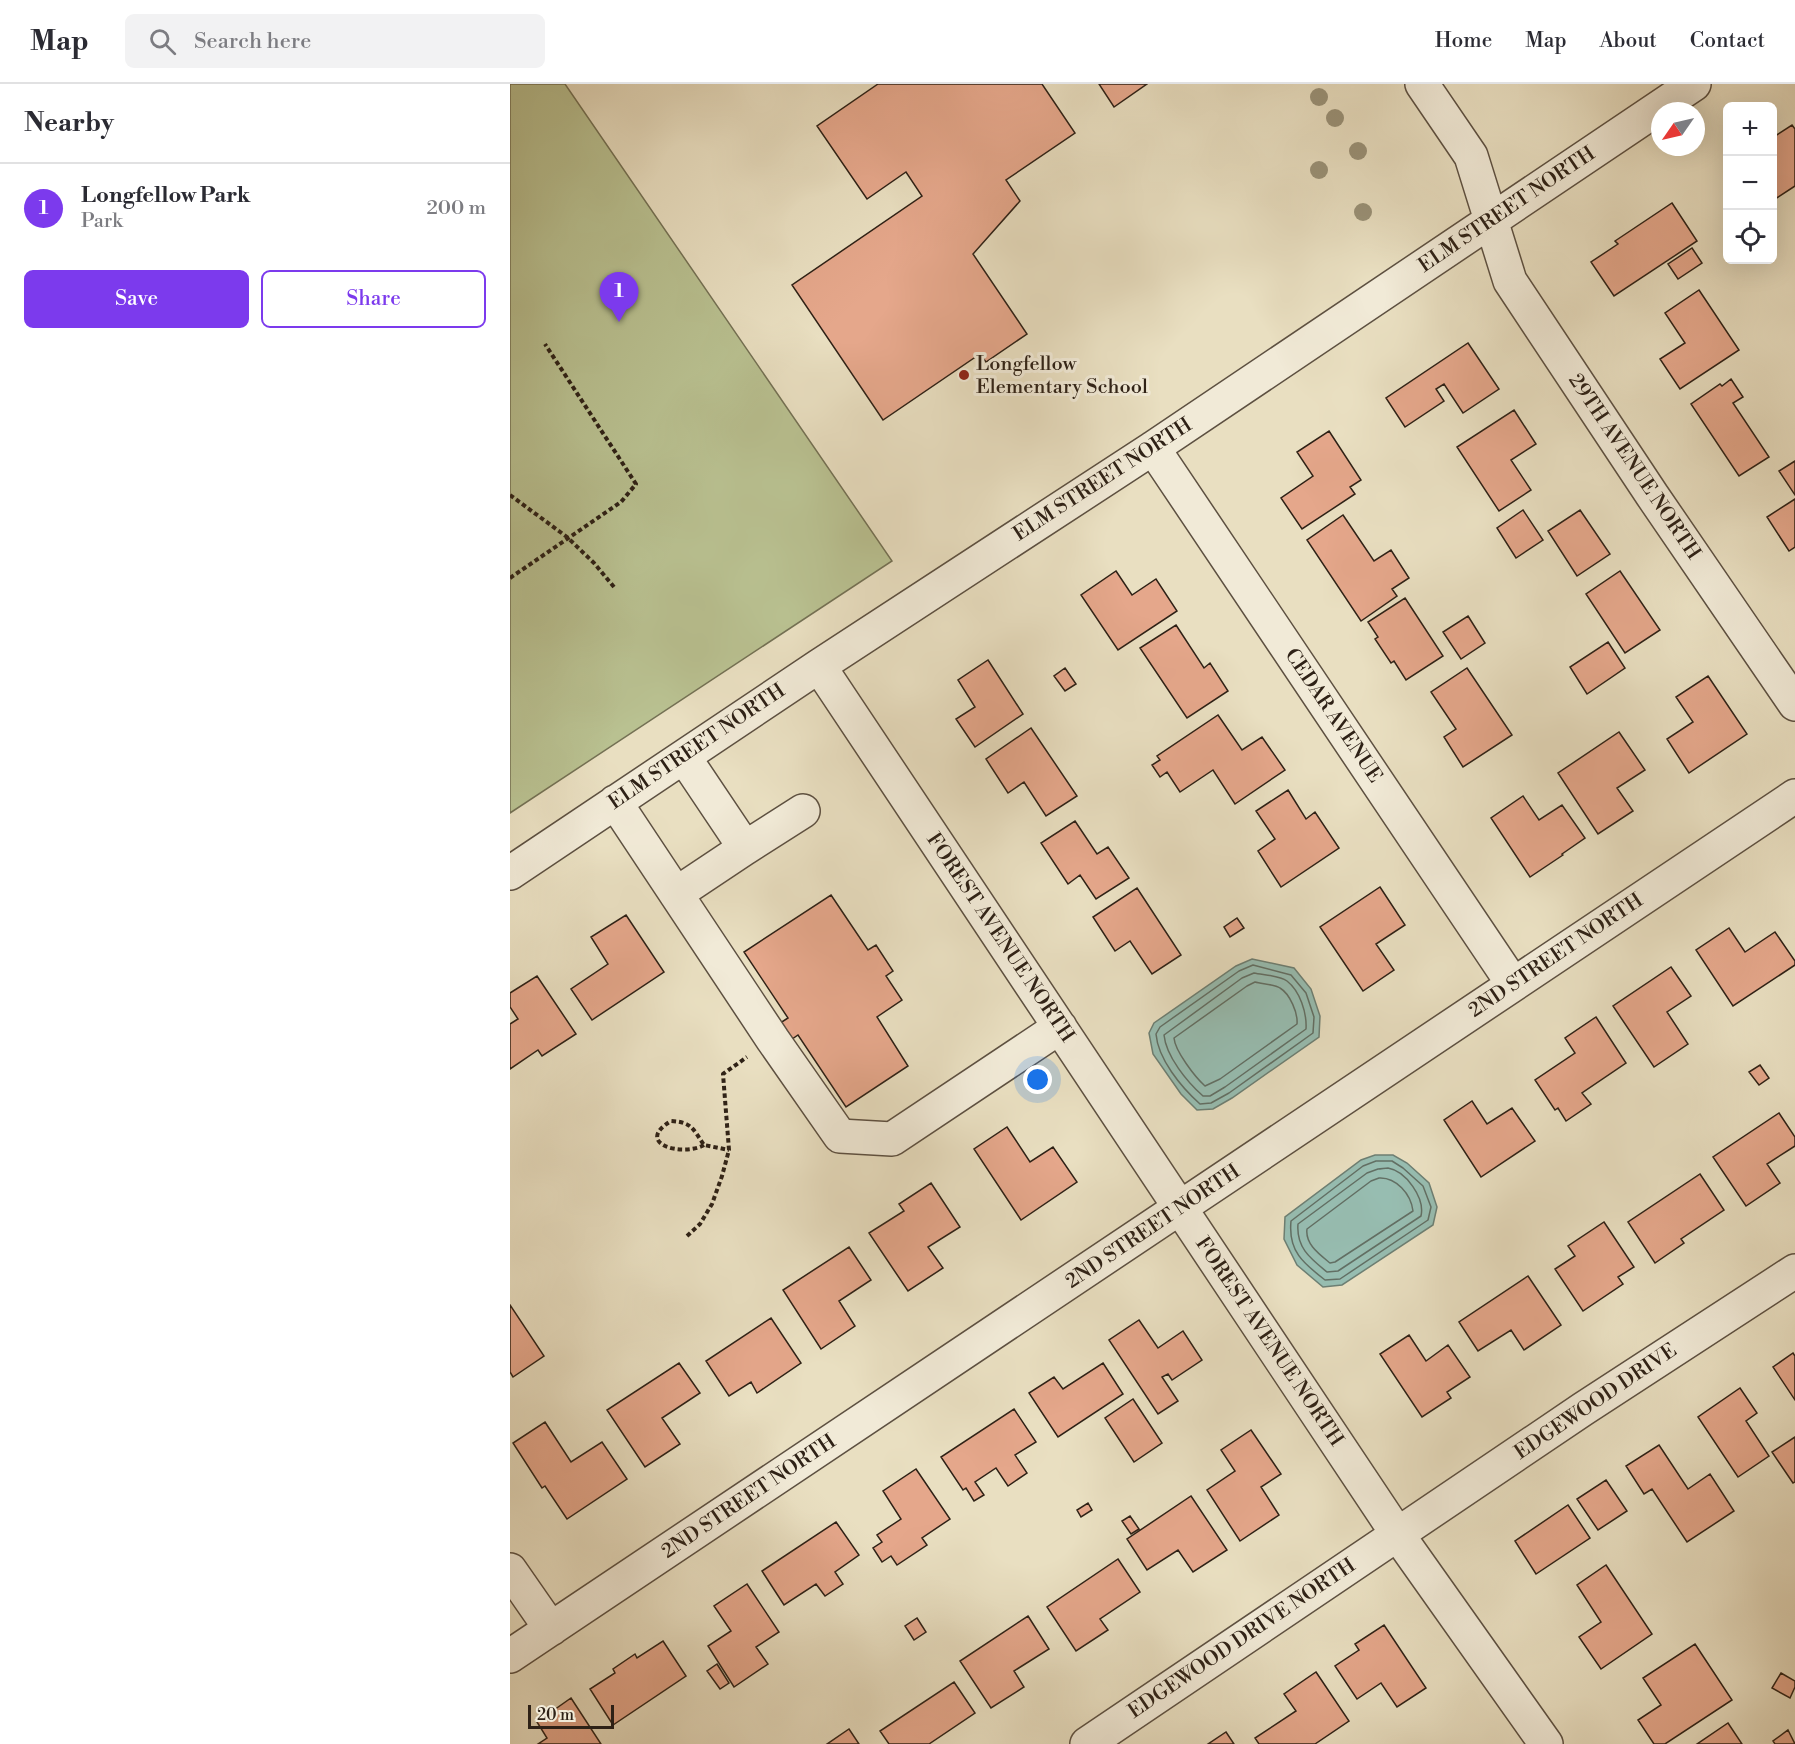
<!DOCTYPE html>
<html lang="en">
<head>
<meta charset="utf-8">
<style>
  body { margin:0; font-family:"Libre Bodoni",serif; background:#f2f2f3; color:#2b2b33 }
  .controls { position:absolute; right:18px; top:18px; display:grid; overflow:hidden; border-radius:9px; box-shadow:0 6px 24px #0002 }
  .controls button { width:54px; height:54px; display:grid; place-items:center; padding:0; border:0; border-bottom:2px solid #e1e1e2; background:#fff; color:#2b2b33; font:30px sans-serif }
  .compass { position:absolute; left:1141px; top:18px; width:54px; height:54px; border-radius:50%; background:#fff; box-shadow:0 6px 24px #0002; rotate:236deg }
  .scale { position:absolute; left:18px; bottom:15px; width:86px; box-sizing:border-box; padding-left:6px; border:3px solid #2e2116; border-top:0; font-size:16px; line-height:21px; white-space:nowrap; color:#2e2116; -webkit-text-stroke:4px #f1ead7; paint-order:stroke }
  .you { position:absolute; left:528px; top:996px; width:21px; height:21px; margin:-15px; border:4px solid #fff; border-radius:50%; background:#1a73e8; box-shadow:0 0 0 9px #1a73e833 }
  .badge { display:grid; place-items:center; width:39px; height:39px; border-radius:50%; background:#7c3aed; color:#fff; font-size:20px; font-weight:700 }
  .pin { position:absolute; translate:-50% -50px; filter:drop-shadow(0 2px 3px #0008) }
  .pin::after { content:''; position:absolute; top:32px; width:21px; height:18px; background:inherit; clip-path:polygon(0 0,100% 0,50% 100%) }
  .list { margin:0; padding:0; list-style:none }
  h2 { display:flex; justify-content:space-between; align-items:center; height:78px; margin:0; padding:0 24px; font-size:26px }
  h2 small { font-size:20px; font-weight:400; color:#7c7c81 }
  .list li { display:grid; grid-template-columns:39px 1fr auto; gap:18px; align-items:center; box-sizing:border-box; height:90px; padding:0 24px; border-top:2px solid #e1e1e2 }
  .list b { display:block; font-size:22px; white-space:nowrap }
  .list p { margin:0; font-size:20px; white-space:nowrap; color:#7c7c81 }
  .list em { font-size:20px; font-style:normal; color:#7c7c81 }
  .actions { display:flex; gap:12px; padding:18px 24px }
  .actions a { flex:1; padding:14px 0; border:2px solid #7c3aed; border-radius:9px; text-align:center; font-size:21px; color:#7c3aed }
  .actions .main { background:#7c3aed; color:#fff }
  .icon { flex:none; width:33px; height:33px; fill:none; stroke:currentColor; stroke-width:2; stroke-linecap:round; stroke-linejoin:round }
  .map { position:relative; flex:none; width:1285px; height:1660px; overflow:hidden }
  header { display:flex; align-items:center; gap:36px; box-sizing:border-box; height:84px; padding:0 30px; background:#fff; border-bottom:2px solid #e1e1e2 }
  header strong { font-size:28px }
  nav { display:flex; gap:33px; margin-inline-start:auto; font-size:21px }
  .search { width:420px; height:54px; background:#f2f2f3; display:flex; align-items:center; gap:15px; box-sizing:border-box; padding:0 21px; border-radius:9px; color:#7c7c81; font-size:22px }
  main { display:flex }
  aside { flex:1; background:#fff }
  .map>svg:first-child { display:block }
  .green { fill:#b9c191; stroke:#747154; stroke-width:1.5 }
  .water { fill:#97bdb1; stroke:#6d7f73; stroke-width:1.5 }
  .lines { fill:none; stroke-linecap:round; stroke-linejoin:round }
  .shore { stroke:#626f64; stroke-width:1.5 }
  .building { fill:#e5a78b; stroke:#2e2116; stroke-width:1.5 }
  .minor-casing { stroke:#5d5041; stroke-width:36 }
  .path { stroke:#2e2116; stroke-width:4; stroke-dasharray:4.5 3; stroke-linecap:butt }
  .minor { stroke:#f1ead7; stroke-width:33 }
  .tree { fill:#999177 }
  .poi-dot { fill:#8f2418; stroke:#f1ead7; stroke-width:2 }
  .labels { text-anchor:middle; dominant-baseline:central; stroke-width:6; stroke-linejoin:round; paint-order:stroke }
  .street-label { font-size:20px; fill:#2e2116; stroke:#f1ead7 }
  .poi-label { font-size:20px; fill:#2e2116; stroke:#f1ead7; text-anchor:start }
</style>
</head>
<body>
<header>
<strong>Map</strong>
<div class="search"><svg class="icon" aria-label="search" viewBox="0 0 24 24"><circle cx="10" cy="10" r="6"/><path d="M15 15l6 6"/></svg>Search here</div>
<nav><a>Home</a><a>Map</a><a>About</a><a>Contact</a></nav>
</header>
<main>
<aside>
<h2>Nearby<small></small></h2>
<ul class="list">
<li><span class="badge">1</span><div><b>Longfellow Park</b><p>Park</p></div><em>200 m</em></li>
</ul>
<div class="actions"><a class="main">Save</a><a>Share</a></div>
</aside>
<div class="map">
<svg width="1285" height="1660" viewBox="0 0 1285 1660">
  <rect width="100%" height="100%" fill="#e9dfc1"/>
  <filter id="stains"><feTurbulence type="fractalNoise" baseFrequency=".00333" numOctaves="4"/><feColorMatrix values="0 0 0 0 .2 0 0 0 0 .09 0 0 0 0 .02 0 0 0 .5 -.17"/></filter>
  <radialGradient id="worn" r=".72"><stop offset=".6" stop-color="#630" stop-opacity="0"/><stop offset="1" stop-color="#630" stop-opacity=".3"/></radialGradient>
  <path class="green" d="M0 0H55L382 477 0 729Z"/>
  <path class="water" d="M742 875 784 884 801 905 810 932 809 953 722 1014 703 1025 687 1026 671 1010 643 970 639 949 644 939 726 882Z
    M865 1071H883L897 1079 919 1099 927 1123 923 1141 832 1201 813 1203 787 1181 774 1155 775 1133 851 1076Z"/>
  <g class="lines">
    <path class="shore" d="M743 881 781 891 796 909 804 933 803 949 719 1009 701 1019 690 1020C671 1003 648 975 646 950L650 943 729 887Z
      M744 889C753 891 769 891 777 897 790 907 797 929 796 945L715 1003 700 1012H693C677 998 656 972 654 951L732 894Z
      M745 898C752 900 764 900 770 904 780 910 788 929 787 940L710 995 695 1002C685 993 665 967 664 954L737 902Z
      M866 1077H882L893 1084 913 1102 921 1123 918 1136 830 1195 815 1196C793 1179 778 1167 781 1137L853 1082Z
      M868 1085C871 1085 875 1084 878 1084 896 1087 915 1114 911 1132L828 1187 817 1188C801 1175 786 1164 788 1140L857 1089Z
      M869 1094C886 1093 901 1110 903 1127L825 1178 820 1179C809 1170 795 1160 797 1145L861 1097Z"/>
  </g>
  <path class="building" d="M368 0H532L565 49 496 96 510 117 463 170 517 250 476 278 470 270 373 336 282 201 412 112 396 88 357 115 307 42Z
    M589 0H637L604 23Z
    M1282 41 1285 45V102L1262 117V54Z
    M1162 119 1187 157 1104 212 1081 178 1108 160 1105 157Z
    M1182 164 1192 179 1168 195 1158 180Z
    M1189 206 1229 266 1170 305 1150 275 1175 259 1155 229Z
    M958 259 989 305 953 329 934 300 926 305 934 317 895 343 876 314Z
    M1221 295 1233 313 1223 319 1259 373 1229 392 1181 320 1210 300 1212 302Z
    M1004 326 1026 360 1001 376 1021 406 989 427 947 363Z
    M819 347 851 396 840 403 845 410 792 445 771 414 803 392 787 368Z
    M1285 377V411L1269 387Z
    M1285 415V463L1279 467 1257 433Z
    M1013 426 1033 456 1006 474 987 444Z
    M1070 426 1100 470 1067 492 1038 447Z
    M833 431 864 477 881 466 899 494 882 505 887 512 851 537 797 456Z
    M606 487 622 511 646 495 667 527 608 566 571 511Z
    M1110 487 1150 546 1115 569 1076 510Z
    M895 514 933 572 896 596 884 577 881 579 865 555 868 553 858 538Z
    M958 532 975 559 951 575 933 548Z
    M666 541 694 584 700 579 718 607 677 634 630 564Z
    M1098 558 1115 584 1077 610 1060 583Z
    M478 576 513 630 465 663 446 635 465 623 448 596Z
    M555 584 566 600 555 607 544 592Z
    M957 584 1002 651 953 683 934 653 946 645 921 608Z
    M1198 592 1237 650 1179 689 1157 655 1183 638 1166 613Z
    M708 631 732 666 752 653 775 686 725 720 703 686 670 708 657 688 650 693 642 681 650 676 647 672Z
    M521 644 567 712 536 732 514 698 498 709 476 675Z
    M1109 648 1135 686 1107 704 1123 727 1088 750 1048 689Z
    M778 706 796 735 805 728 829 764 771 803 748 767 765 755 746 727Z
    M1013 712 1029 736 1052 721 1075 754 1052 770 1053 771 1020 793 981 734Z
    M565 737 587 770 598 763 619 794 586 815 570 791 558 800 531 759Z
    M870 803 895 841 866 860 884 886 853 907 810 843Z
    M627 804 671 871 642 890 620 857 605 867 583 833Z
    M321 811 358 866 366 861 383 887 376 892 392 916 367 933 398 982 336 1023 288 951 275 960 264 943 278 934 234 868Z
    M116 831 154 888 82 936 61 905 98 880 81 853Z
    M727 834 734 844 720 853 714 843Z
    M1219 844 1235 868 1265 848 1285 877V881L1223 922 1186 866Z
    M1161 883 1181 912 1157 928 1178 960 1144 983 1103 922Z
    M27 892 66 950 32 972 28 966 0 985V940L8 935 0 923V909Z
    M1086 933 1116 979 1072 1009 1081 1020 1056 1037 1048 1024 1045 1026 1025 996 1065 969 1055 954Z
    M1250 981 1259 994 1249 1001 1239 988Z
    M962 1017 977 1040 1002 1024 1025 1057 971 1093 934 1036Z
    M1269 1029 1285 1053V1062L1257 1080 1270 1099 1236 1122 1203 1073Z
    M497 1043 520 1078 543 1063 567 1098 511 1136 464 1065Z
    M1190 1090 1214 1126 1171 1155 1174 1159 1145 1179 1118 1138Z
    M421 1099 450 1143 418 1163 433 1184 398 1207 359 1149 394 1127 389 1120Z
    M1094 1138 1124 1183 1108 1193 1113 1200 1073 1227 1045 1185 1065 1172 1058 1162Z
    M339 1163 361 1196 329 1217 345 1242 311 1265 273 1206Z
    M1018 1192 1051 1241 1014 1266 1001 1246 968 1267 949 1238Z
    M0 1221 34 1272 3 1293 0 1288Z
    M261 1234 291 1279 247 1309 241 1298 219 1312 196 1277Z
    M629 1236 648 1264 673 1247 692 1276 662 1296 658 1290 652 1293 668 1317 648 1330 599 1256Z
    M899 1251 916 1277 938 1261 960 1293 937 1308 941 1314 912 1333 870 1270Z
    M1283 1269 1285 1272V1316L1263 1283Z
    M169 1279 190 1309 152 1334 170 1360 135 1383 97 1326Z
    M593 1279 613 1310 548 1353 519 1309 544 1293 553 1305Z
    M1230 1304 1247 1329 1236 1337 1259 1372 1228 1393 1188 1333Z
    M623 1315 652 1359 624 1378 595 1334Z
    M504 1325 526 1358 505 1371 517 1389 498 1402 486 1384 465 1398 474 1411 464 1417 456 1404 453 1406 431 1373Z
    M35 1338 61 1378 92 1358 117 1395 57 1435 35 1402 32 1404 3 1359Z
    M741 1346 771 1390 751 1403 769 1431 730 1457 697 1406 725 1387 711 1366Z
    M1285 1353V1398L1283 1399 1262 1368Z
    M1149 1361 1178 1405 1200 1390 1224 1427 1177 1458 1142 1405 1134 1410 1116 1382Z
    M406 1385 440 1435 412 1454 417 1461 387 1481 381 1472 372 1478 363 1464 372 1458 367 1451 391 1435 373 1407Z
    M1096 1396 1117 1427 1088 1446 1067 1415Z
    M681 1412 717 1466 683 1488 668 1466 637 1486 617 1455Z
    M578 1419 582 1426 571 1433 567 1426Z
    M1058 1421 1080 1454 1026 1490 1005 1457Z
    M620 1432 629 1445 621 1450 612 1437Z
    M326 1438 349 1471 325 1488 333 1500 315 1512 306 1500 274 1521 252 1487Z
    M608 1475 630 1508 590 1535 598 1546 566 1567 537 1523Z
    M1096 1481 1142 1550 1091 1585 1069 1553 1091 1538 1067 1501Z
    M237 1500 269 1548 246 1563 258 1580 224 1603 198 1562 221 1547 204 1522Z
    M518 1532 539 1565 504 1587 514 1603 481 1624 450 1577Z
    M407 1534 416 1548 404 1556 395 1542Z
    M874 1541 916 1604 887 1623 871 1599 847 1615 825 1582 849 1566 845 1560Z
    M153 1557 176 1592 103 1641 80 1605 105 1589 103 1585 125 1570 127 1574Z
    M1185 1560 1222 1616 1155 1660H1144L1128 1636 1151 1621 1133 1594Z
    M207 1580 219 1599 210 1605 197 1587Z
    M806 1588 839 1637 805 1660H749L745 1654 786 1627 774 1610Z
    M1271 1589 1285 1597V1603L1280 1614 1262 1604Z
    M444 1598 465 1629 419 1660H379L370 1647Z
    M61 1614 91 1660H28L37 1654 27 1638Z
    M1218 1639 1232 1660H1187Z
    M339 1645 349 1660H317Z
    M1278 1646 1285 1660H1265L1263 1657Z
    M716 1648 724 1660H698Z"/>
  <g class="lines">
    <defs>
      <path id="minor" d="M912 0 961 72 1000 197 1142 411 1285 620
        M643 364 1003 900
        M309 582 888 1451 1036 1660
        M105 718 263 956 330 1052 382 1055 550 943
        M235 764 293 727
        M0 789 309 582 643 364 1184 0
        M166 810 235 764 174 673
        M0 1486 41 1545
        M0 1572 1285 712
        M577 1660 1073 1325 1285 1187"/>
    </defs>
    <use href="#minor" class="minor-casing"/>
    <path class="path" d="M0 411 57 453 84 479 104 503
      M0 494 111 418 126 400 35 260
      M194 1061C173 1073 123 1060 161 1037 182 1038 183 1045 194 1061L219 1066
      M177 1152 190 1140 202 1120 212 1092 219 1066 213 990 237 973"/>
    <use href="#minor" class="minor"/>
  </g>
  <g class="tree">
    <circle cx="809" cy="13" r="9"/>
    <circle cx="825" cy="34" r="9"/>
    <circle cx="848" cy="67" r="9"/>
    <circle cx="809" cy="86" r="9"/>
    <circle cx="853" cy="128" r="9"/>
  </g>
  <circle class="poi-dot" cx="454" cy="291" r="6"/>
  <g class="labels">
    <g class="street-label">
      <text transform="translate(997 126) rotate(-34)">ELM STREET NORTH</text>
      <text transform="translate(1124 383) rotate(56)">29TH AVENUE NORTH</text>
      <text transform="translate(593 396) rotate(-33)">ELM STREET NORTH</text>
      <text transform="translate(823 632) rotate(56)">CEDAR AVENUE</text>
      <text transform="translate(187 663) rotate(-34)">ELM STREET NORTH</text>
      <text transform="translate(490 854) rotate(56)">FOREST AVENUE NORTH</text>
      <text transform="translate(1046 872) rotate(-34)">2ND STREET NORTH</text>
      <text transform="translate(643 1143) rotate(-34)">2ND STREET NORTH</text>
      <text transform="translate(759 1258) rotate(56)">FOREST AVENUE NORTH</text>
      <text transform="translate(1086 1318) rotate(-34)">EDGEWOOD DRIVE</text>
      <text transform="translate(239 1413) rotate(-34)">2ND STREET NORTH</text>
      <text transform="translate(732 1555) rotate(-34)">EDGEWOOD DRIVE NORTH</text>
    </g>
    <g class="poi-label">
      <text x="466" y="280">Longfellow<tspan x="466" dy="23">Elementary School</tspan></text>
    </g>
  </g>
  <rect width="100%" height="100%" filter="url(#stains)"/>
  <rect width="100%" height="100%" fill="url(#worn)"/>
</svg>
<div class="controls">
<button>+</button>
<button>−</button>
<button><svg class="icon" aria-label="locate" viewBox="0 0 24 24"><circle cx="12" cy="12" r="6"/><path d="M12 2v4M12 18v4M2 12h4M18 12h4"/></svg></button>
</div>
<svg class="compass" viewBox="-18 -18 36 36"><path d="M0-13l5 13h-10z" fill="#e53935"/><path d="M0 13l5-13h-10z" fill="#7c7c81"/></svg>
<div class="scale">20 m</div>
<div class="you"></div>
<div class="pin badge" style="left:109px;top:238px">1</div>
</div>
</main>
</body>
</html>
